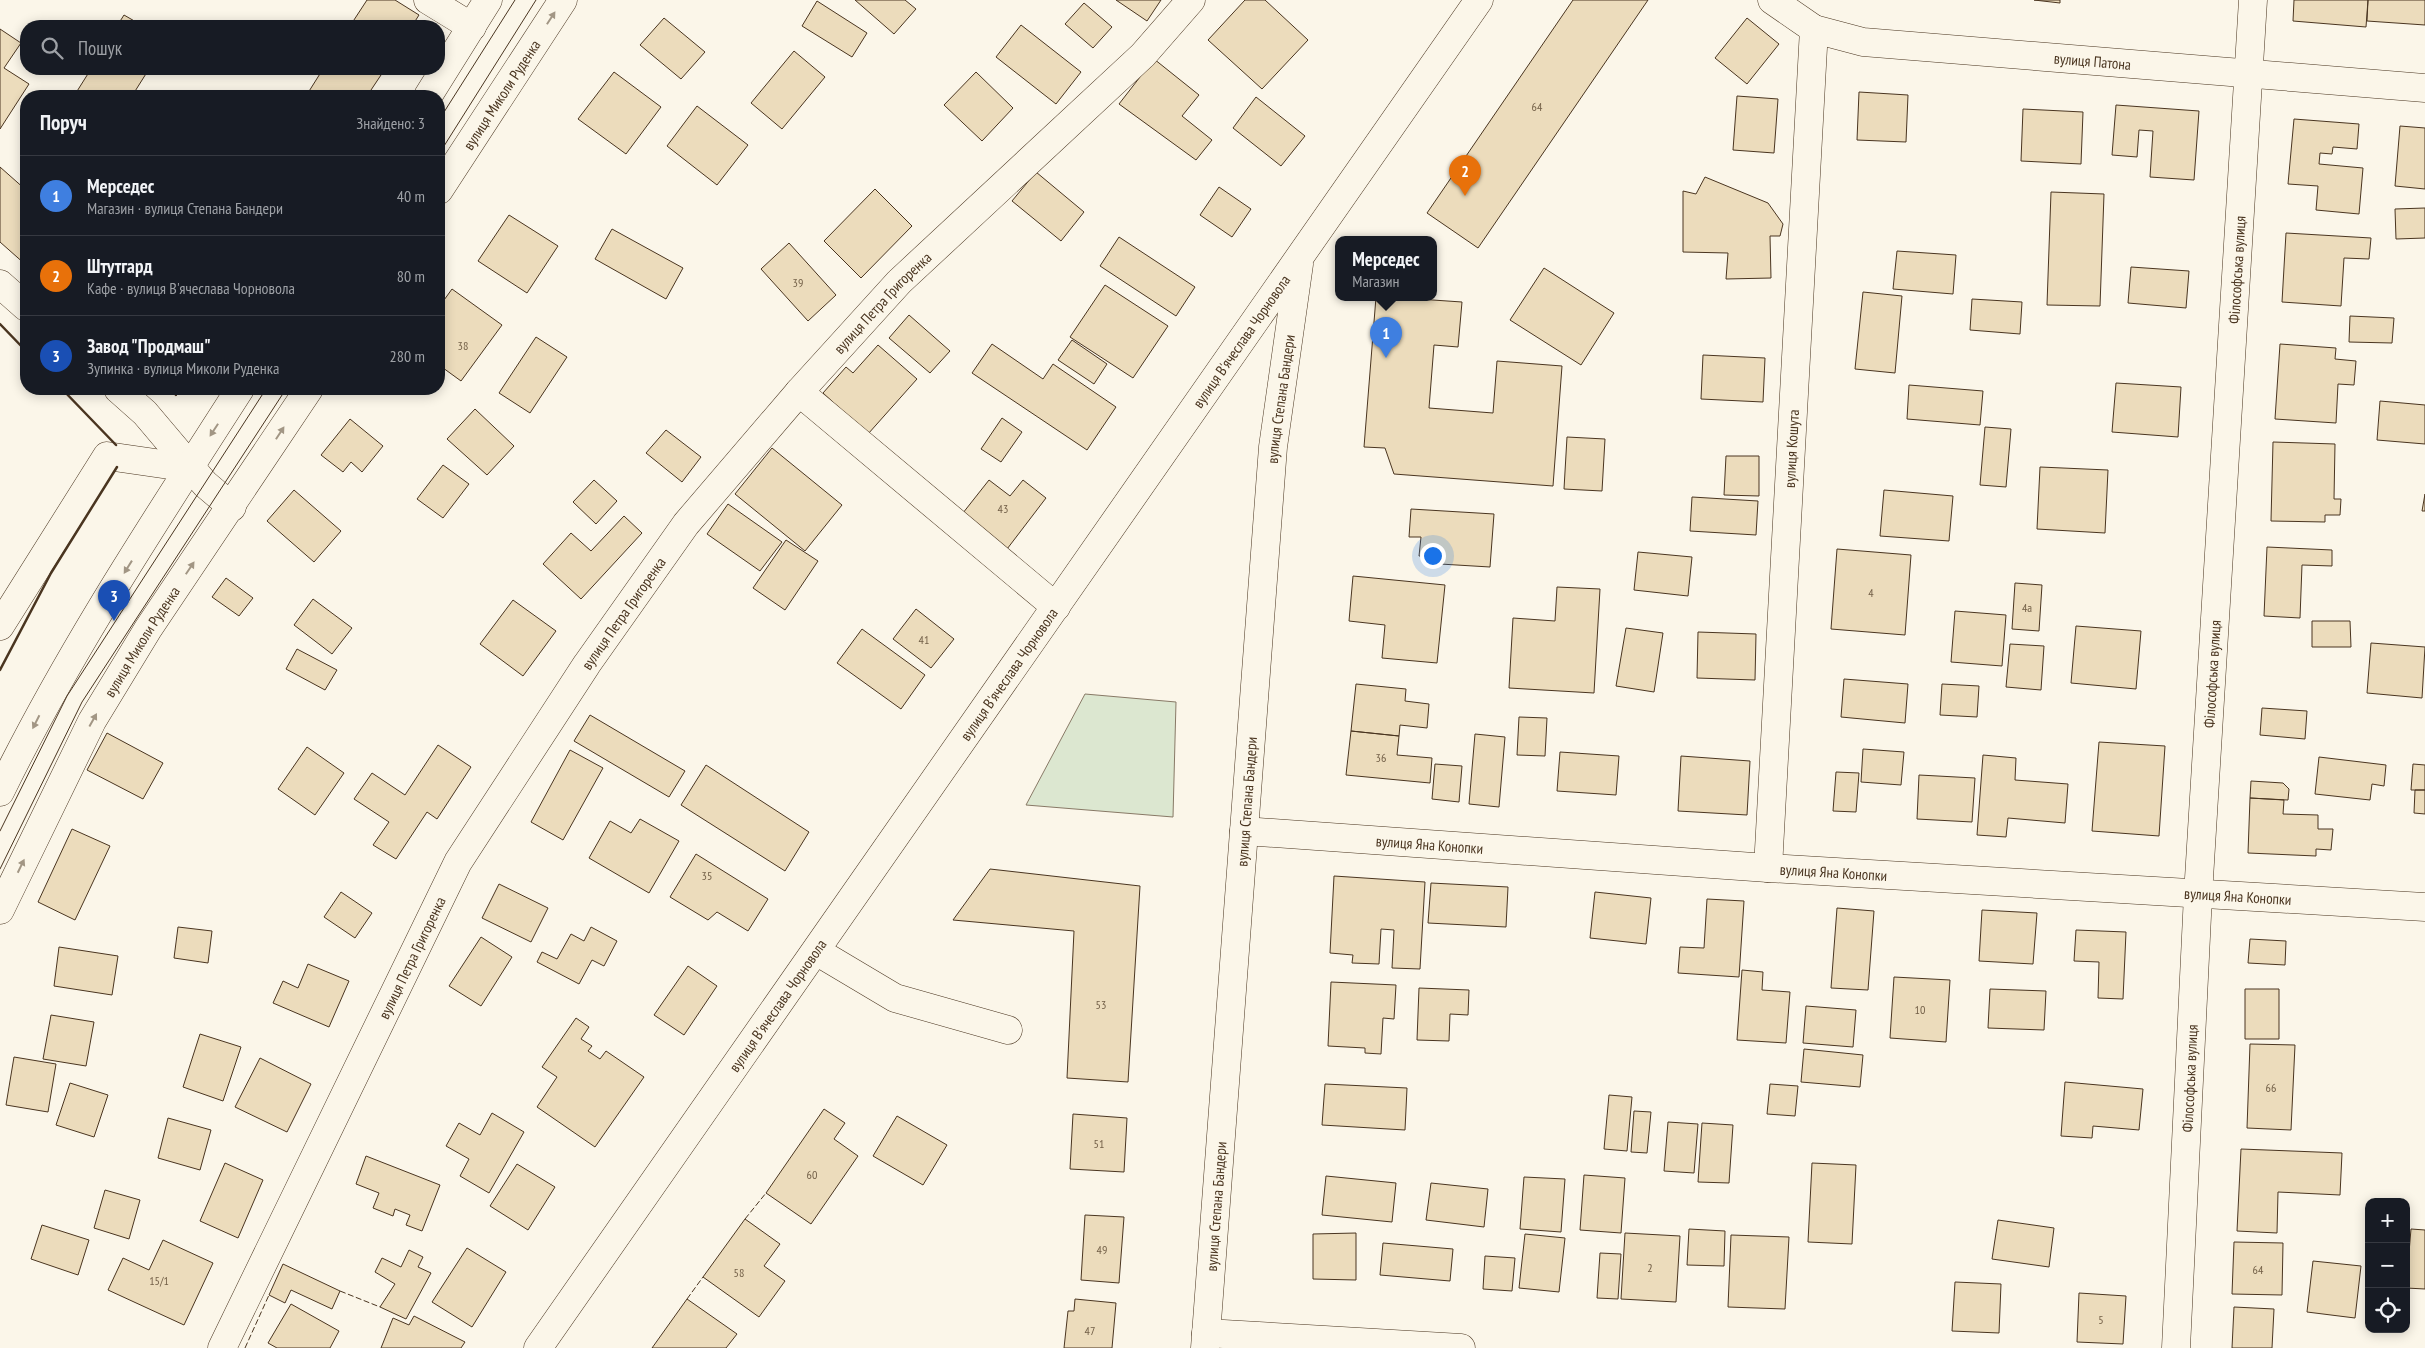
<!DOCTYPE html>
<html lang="uk">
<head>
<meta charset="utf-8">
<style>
  body { margin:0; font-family:"PT Sans Narrow",sans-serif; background:#20242c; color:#f1f3f6 }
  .controls { position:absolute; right:15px; bottom:15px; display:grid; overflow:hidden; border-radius:10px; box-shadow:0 2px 12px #0003 }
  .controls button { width:45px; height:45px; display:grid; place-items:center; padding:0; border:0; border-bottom:1px solid #363941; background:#171b24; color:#f1f3f6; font:25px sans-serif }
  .you { position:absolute; left:1432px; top:555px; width:18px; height:18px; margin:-12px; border:4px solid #fff; border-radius:50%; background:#1a73e8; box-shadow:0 0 0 8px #1a73e833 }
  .badge { display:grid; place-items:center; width:32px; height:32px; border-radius:50%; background:#c62828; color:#fff; font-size:16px; font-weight:700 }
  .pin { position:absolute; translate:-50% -41px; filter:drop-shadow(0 1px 2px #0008) }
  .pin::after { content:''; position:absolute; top:26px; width:18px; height:15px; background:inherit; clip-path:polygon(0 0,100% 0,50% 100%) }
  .popup { position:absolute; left:1335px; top:236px; width:102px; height:65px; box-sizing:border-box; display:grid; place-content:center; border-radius:10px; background:#171b24; filter:drop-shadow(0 1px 4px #0005); font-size:16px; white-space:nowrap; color:#9ea1a6 }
  .popup b { font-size:19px; color:#f1f3f6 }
  .popup::after { content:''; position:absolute; left:50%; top:100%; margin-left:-10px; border:10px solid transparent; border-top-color:#171b24 }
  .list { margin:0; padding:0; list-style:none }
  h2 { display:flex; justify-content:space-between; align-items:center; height:65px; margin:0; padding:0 20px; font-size:21px }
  h2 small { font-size:16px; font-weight:400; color:#9ea1a6 }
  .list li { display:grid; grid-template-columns:32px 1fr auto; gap:15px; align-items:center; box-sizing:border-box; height:80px; padding:0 20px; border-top:1px solid #363941 }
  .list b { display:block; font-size:19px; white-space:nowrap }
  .list p { margin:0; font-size:16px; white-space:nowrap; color:#9ea1a6 }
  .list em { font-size:16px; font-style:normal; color:#9ea1a6 }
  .icon { flex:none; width:28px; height:28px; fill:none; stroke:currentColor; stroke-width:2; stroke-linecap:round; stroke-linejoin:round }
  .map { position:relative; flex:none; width:2425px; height:1348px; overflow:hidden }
  .search { position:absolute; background:#171b24; box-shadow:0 2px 12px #0003; left:20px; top:20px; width:425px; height:55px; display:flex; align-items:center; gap:12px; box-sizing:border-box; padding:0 18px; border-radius:20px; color:#9ea1a6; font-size:19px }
  .panel { position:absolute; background:#171b24; box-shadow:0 2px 12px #0003; left:20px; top:90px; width:425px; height:305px; border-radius:20px }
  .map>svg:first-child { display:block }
  .green { fill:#dce7d0; stroke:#887966 }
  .building { fill:#ecdcbc; stroke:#4a3520 }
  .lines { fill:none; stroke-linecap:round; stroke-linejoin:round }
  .minor-casing { stroke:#4a3520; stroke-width:29 }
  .minor { stroke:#fbf6e9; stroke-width:28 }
  .tram { stroke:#4a3520; stroke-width:1 }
  .fence { stroke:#4a3520; stroke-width:1; stroke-dasharray:6 2.5; stroke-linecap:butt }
  .wall { stroke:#4a3520; stroke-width:2.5 }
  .oneway { fill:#a29684 }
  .labels { text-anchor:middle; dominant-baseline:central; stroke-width:4; stroke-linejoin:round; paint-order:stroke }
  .number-label { font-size:12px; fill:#725f47 }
  .street-label { font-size:15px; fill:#4a3520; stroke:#fbf6e9 }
</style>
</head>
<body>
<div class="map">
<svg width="2425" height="1348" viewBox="0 0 2425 1348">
  <rect width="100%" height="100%" fill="#fbf6e9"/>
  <path class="green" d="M1085 694 1176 702 1173 817 1026 805Z"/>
  <path class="building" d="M367 0H395L419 15 412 26H350Z
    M855 0H905L916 9 894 34Z
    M1116 0H1161L1147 21Z
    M1245 0H1265L1308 40 1262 89 1208 40Z
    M1573 0H1648L1478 248 1427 213Z
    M2034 0H2060V3Z
    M2294 0H2368L2366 27 2293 21Z
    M2368 0H2425V25L2367 21Z
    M817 1 867 33 852 57 802 26Z
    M1084 3 1112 27 1093 48 1065 24Z
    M124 15 143 26H117Z
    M664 18 705 52 681 79 640 45Z
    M1747 18 1779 44 1747 84 1715 58Z
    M1021 25 1081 72 1056 104 996 57Z
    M0 29 21 43 4 68 29 84 0 129Z
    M794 51 825 77 782 129 751 103Z
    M1154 59 1199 95 1182 116 1212 140 1196 160 1119 104Z
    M91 69H149L132 96H74Z
    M323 69H385L367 96H306Z
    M614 72 661 107 626 154 578 119Z
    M976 72 1013 108 982 141 944 105Z
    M1859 92 1908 95 1906 142 1857 140Z
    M1737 96 1778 99 1774 153 1733 150Z
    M1256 97 1305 136 1281 166 1233 128Z
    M2116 105 2199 111 2194 180 2150 177 2153 131 2139 130 2137 157 2112 155Z
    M697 106 748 145 717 185 667 146Z
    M2023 109 2083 112 2081 164 2021 161Z
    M2294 119 2359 124 2357 149 2333 147 2332 154 2320 153 2319 164 2363 168 2359 214 2316 210 2318 186 2288 184Z
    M2400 126 2425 128V189L2395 186Z
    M0 167 26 190V265L0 242Z
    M1036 172 1084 212 1061 241 1012 201Z
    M1705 177 1768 203 1783 224 1780 236H1770L1771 278 1726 279 1728 253 1683 252V191L1696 194Z
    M1219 187 1251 209 1232 237 1200 215Z
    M875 189 912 226 861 278 824 241Z
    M2051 192 2104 194 2100 306 2047 305Z
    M2425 208V238L2396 239 2395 209Z
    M509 215 558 246 527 293 478 261Z
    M612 229 683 268 666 299 595 259Z
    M2286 233 2371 238 2369 259 2344 258 2341 306 2282 302Z
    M1119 237 1195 287 1176 316 1100 266Z
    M789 243 836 295 808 321 761 269Z
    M1897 251 1956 255 1953 294 1893 289Z
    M2131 267 2189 271 2186 308 2128 303Z
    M1544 268 1614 313 1581 365 1510 320Z
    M1105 285 1168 326 1133 378 1070 337Z
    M452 289 502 325 461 381 439 365V307Z
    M1863 292 1902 296 1895 373 1855 369Z
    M1376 297H1419L1418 299 1462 302 1458 347 1434 345 1429 408 1493 413 1497 361 1562 366 1553 486 1394 474 1385 448 1364 447Z
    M1972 299 2022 302 2020 334 1970 330Z
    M909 315 950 351 930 373 889 338Z
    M2350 316 2394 318 2392 343 2349 342Z
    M536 337 567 357 530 413 499 393Z
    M1072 340 1107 364 1094 384 1058 360Z
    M992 344 1043 379 1053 364 1116 407 1087 450 972 373Z
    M2280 344 2336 348 2335 359 2356 361 2354 385 2338 384 2336 423 2275 419Z
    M878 345 917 379 868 434 823 393 846 367 853 373Z
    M1703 355 1765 358 1763 402 1701 399Z
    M2116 383 2181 387 2178 437 2112 432Z
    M1909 385 1983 391 1980 425 1907 419Z
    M168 389H182L176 396Z
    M2380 401 2425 405V444L2377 440Z
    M475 409 514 446 487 475 447 439Z
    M1002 418 1022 432 1001 462 981 449Z
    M350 419 383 446 362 472 351 462 343 472 321 455Z
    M1985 427 2011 429 2006 487 1980 485Z
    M666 430 701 457 682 482 646 453Z
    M1567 437 1605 439 1602 491 1564 489Z
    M2273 442 2335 444 2334 499H2341L2340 515H2325V522L2271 521Z
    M772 448 842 505 805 551 735 494Z
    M1726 456H1759V496L1724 495Z
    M443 465 469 484 443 518 417 499Z
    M2040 467 2108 470 2105 533 2037 529Z
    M594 480 617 501 596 524 573 502Z
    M989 480 1010 496 1023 480 1046 498 1004 553 959 518Z
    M294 490 341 531 314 562 267 521Z
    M1884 490 1953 496 1949 541 1880 536Z
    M2425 494V511H2422Z
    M1692 497 1758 501 1756 535 1690 531Z
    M728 504 782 542 760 571 707 534Z
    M1411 509 1494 514 1490 567 1440 564 1441 557 1419 556 1421 537H1409Z
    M624 516 642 533 581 599 543 564 571 533 591 551Z
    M786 540 818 561 785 610 753 588Z
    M2267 547 2332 550V566L2302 565 2300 618 2264 616Z
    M1837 549 1911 555 1905 635 1831 629Z
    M1638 552 1692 557 1688 596 1634 590Z
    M1353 576 1445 585 1437 663 1382 658 1385 625 1349 621Z
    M226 578 253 598 239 616 212 597Z
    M2015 583 2042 585 2039 631 2012 629Z
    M1557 587 1600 589 1594 693 1509 688 1513 618 1555 621Z
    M313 599 352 628 332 654 294 625Z
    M513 600 556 631 523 676 480 644Z
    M916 609 954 639 931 668 893 639Z
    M1955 611 2006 615 2002 666 1951 662Z
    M2312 621H2350L2351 647H2312Z
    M2076 626 2141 631 2136 689 2071 683Z
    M1626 628 1663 633 1654 692 1616 686Z
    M862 629 925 675 901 709 837 663Z
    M1698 632 1756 634 1755 680 1697 678Z
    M2371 643 2425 647 2422 698 2367 693Z
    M2010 644 2044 646 2041 690 2006 687Z
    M297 649 337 670 325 690 286 669Z
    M1844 679 1908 684 1905 723 1841 717Z
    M1356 684 1406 689 1405 701 1429 704 1427 728 1400 725 1399 736 1351 731Z
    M1942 684 1979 686 1977 717 1940 715Z
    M2262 708 2307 711 2305 739 2260 735Z
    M590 715 685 771 669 797 574 741Z
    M1519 717 1547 718 1545 756 1517 755Z
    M1351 731 1399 736 1397 755 1432 758 1430 783 1346 775Z
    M107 733 163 763 143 799 87 770Z
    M1475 734 1505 737 1499 807 1469 804Z
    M2099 742 2165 746 2159 836 2092 831Z
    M438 745 471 767 437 819 427 812 396 859 373 845 389 822 354 799 372 773 405 795Z
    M307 747 344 773 315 815 278 789Z
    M1863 749 1904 752 1901 785 1861 782Z
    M570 750 603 768 563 840 531 822Z
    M1560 752 1619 756 1616 795 1557 791Z
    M1983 755 2016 758 2015 780 2068 784 2065 823 2008 818 2006 837 1977 835Z
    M1681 756 1750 761 1747 815 1678 811Z
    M2319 757 2386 765 2384 786 2372 784 2370 800 2315 794Z
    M1435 764 1462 766 1459 802 1432 799Z
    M2413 764 2425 765V790H2411Z
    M706 765 809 832 785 871 681 805Z
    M1836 772 1859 773 1856 812 1833 811Z
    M1919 775 1975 778 1972 822 1917 819Z
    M2251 781 2283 783 2289 789 2288 800 2250 798Z
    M2415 790H2425V814L2414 813Z
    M2250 798 2284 800 2283 814 2318 815V829H2333L2331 850 2316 849V856L2248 853Z
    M640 819 679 841 649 893 589 858 610 821 631 833Z
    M72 829 110 846 75 920 38 902Z
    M696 854 768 899 748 931 717 912 708 920 670 897Z
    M990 869 1140 886 1128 1082 1067 1078 1074 931 953 920Z
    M1334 876 1425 882 1420 969 1392 968 1394 930 1381 929 1379 964 1352 963 1353 955 1330 953Z
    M1431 883 1508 887 1506 927 1428 923Z
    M499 884 548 908 531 942 482 918Z
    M341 892 372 913 355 938 324 917Z
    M1595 892 1651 898 1646 944 1590 938Z
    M1707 899 1744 901 1739 977 1678 973 1680 947 1704 948Z
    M1837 908 1874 911 1868 990 1831 988Z
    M1982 910 2037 913 2033 964 1979 961Z
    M178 927 212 931 208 963 174 958Z
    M591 927 617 941 604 966 592 960 579 984 537 962 542 952 557 959 571 934 584 941Z
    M2076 930 2126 932 2123 999 2098 998 2099 962 2074 961Z
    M481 937 512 957 481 1006 449 986Z
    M2250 939 2286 941 2285 965 2248 963Z
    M59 947 118 956 112 995 54 986Z
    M308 964 349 981 329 1027 273 1003 283 981 298 988Z
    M688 966 717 986 684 1035 654 1015Z
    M1742 970 1763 972 1762 990 1790 992 1786 1043 1737 1040Z
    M1894 977 1950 980 1946 1042 1890 1038Z
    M1331 982 1396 985 1394 1019 1383 1018 1381 1054 1365 1053V1048L1328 1046Z
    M1419 988 1469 990 1468 1015 1450 1014 1449 1041 1417 1040Z
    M1990 989 2046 991 2044 1030 1988 1028Z
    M2245 989H2279V1039H2245Z
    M1806 1006 1856 1010 1853 1047 1803 1043Z
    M51 1015 94 1022 86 1066 43 1059Z
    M576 1018 589 1027 581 1039 592 1046 588 1051 600 1059 606 1051 644 1077 595 1147 537 1107 557 1077 542 1067Z
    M200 1034 241 1047 223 1101 183 1087Z
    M2250 1044 2295 1045 2291 1130 2247 1128Z
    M1804 1049 1863 1055 1860 1087 1801 1082Z
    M14 1057 56 1064 48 1112 6 1105Z
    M260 1058 311 1084 287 1132 235 1107Z
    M2065 1082 2143 1089 2139 1130 2093 1126 2092 1138 2061 1136Z
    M70 1083 108 1095 94 1137 56 1125Z
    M1325 1084 1407 1088 1405 1130 1322 1125Z
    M1770 1084 1798 1086 1795 1116 1767 1114Z
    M1609 1095 1632 1097 1627 1151 1604 1149Z
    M824 1109 845 1123 834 1139 858 1156 811 1224 766 1193Z
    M1634 1111 1651 1112 1647 1153 1631 1152Z
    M492 1113 524 1132 489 1193 460 1176 469 1159 446 1146 459 1123 480 1135Z
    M1073 1114 1127 1118 1124 1172 1070 1169Z
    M897 1116 947 1145 923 1185 873 1156Z
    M168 1118 211 1130 200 1170 158 1158Z
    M1668 1122 1698 1124 1694 1173 1664 1171Z
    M1702 1123 1733 1125 1729 1183 1698 1182Z
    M2241 1149 2342 1153 2340 1195 2278 1192 2277 1233 2237 1231Z
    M366 1156 440 1185 422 1231 406 1225 410 1215 395 1209 393 1216 373 1208 379 1193 356 1184Z
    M225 1163 263 1180 238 1238 200 1221Z
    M1812 1163 1856 1165 1852 1244 1808 1242Z
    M517 1164 555 1187 528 1230 490 1206Z
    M1584 1175 1625 1178 1621 1233 1580 1230Z
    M1326 1176 1396 1183 1392 1222 1322 1215Z
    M1524 1177 1565 1179 1561 1232 1520 1229Z
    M1431 1183 1488 1189 1484 1227 1426 1220Z
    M105 1190 140 1200 129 1239 94 1228Z
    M1085 1215 1124 1217 1119 1283 1081 1280Z
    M745 1219 780 1244 764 1266 785 1281 759 1317 703 1277Z
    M1998 1220 2054 1228 2049 1267 1992 1259Z
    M42 1225 89 1240 78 1275 31 1259Z
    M1689 1229 1725 1231 1724 1266 1687 1265Z
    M2411 1229 2425 1230V1289L2406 1288Z
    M1356 1233V1280L1313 1279V1234Z
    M1625 1233 1680 1236 1676 1302 1621 1299Z
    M1525 1234 1565 1238 1559 1292 1519 1288Z
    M1731 1235 1789 1237 1785 1309 1728 1307Z
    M163 1240 213 1263 184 1325 108 1290 123 1258 149 1270Z
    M2234 1242 2283 1243 2282 1295 2232 1294Z
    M1383 1243 1453 1249 1450 1281 1380 1275Z
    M467 1248 506 1272 472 1327 432 1302Z
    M409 1250 423 1257 418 1267 431 1273 406 1319 380 1307 395 1284 375 1272 382 1258 401 1267Z
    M1600 1253 1621 1254 1618 1299 1597 1298Z
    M1485 1256 1515 1258 1512 1291 1483 1289Z
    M2313 1261 2361 1266 2355 1318 2307 1312Z
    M283 1264 340 1291 332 1309 291 1290 285 1303 269 1295Z
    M1955 1282 2001 1284 1999 1333 1952 1331Z
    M2079 1293 2126 1296 2123 1344 2077 1342Z
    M687 1299 737 1334 726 1348H652Z
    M1075 1299 1116 1303 1112 1348H1064L1068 1311H1074Z
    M291 1304 339 1331 330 1348H277L268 1343Z
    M2234 1307 2274 1309 2272 1348H2232Z
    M414 1316 465 1342 461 1348H381L393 1318 409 1325Z"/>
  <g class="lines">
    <defs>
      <g id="minor">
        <path d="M428 0 472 27"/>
        <path id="s1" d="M1772 0 1814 29 1863 42 2425 88"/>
        <path d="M428 96 488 0"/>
        <path id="s2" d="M439 190 563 0"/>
        <path d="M0 284 26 307"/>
        <path d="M118 389 145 413 205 484 232 507"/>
        <path d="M799 392 1056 607"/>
        <path d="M0 626 107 456 190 468"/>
        <path d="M0 792C69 651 156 520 240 389"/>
        <path id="s3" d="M1244 831 1768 868 2425 907"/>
        <path id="s4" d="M1768 868 1814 29"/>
        <path id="s5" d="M0 910 92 721 148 629 309 389"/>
        <path d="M816 951 895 998 1008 1030"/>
        <path d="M1206 1333 1461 1348"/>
        <path id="s6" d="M222 1348 458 862 587 664 686 524 799 392 899 282 1143 55 1191 0"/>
        <path id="s7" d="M538 1348 1479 0"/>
        <path id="s8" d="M1205 1348 1273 447 1299 264"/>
        <path id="s9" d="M2176 1348 2198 895 2253 0"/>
      </g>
    </defs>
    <use href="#minor" class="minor-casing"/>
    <use href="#minor" class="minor"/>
    <path class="tram" d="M439 120 515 0
      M439 154 536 0
      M0 831 67 696 266 389
      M0 869 82 702 286 389"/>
    <path class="fence" d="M745 1219 766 1193
      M340 1291 380 1307
      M687 1299 703 1277
      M245 1348 269 1295"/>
    <path class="wall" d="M0 324 26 351
      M62 389 116 445
      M0 670 51 573 117 467"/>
  </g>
  <defs><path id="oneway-solid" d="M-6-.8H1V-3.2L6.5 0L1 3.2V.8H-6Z" transform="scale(1.25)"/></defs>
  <g class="oneway">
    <use href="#oneway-solid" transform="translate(551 18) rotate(-57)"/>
    <use href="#oneway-solid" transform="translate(214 430) rotate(123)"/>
    <use href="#oneway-solid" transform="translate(280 433) rotate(-57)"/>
    <use href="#oneway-solid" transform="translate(128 567) rotate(122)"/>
    <use href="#oneway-solid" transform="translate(190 568) rotate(-56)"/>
    <use href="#oneway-solid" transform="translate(93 720) rotate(-61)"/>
    <use href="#oneway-solid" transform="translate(36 722) rotate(117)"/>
    <use href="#oneway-solid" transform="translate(21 866) rotate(-64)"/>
  </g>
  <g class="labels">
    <g class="number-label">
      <text x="1537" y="106">64</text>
      <text x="798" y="282">39</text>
      <text x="463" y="345">38</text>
      <text x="1003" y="508">43</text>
      <text x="1871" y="592">4</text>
      <text x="2027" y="607">4а</text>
      <text x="924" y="639">41</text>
      <text x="1381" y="757">36</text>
      <text x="707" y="875">35</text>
      <text x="1101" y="1004">53</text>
      <text x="1920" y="1009">10</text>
      <text x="2271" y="1087">66</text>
      <text x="1099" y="1143">51</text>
      <text x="812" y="1174">60</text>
      <text x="1102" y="1249">49</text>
      <text x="1650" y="1267">2</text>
      <text x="2258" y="1269">64</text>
      <text x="739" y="1272">58</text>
      <text x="159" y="1280">15/1</text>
      <text x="2101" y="1319">5</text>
      <text x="1090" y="1330">47</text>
    </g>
    <g class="street-label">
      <text stroke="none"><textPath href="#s1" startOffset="332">вулиця Патона</textPath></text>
      <text stroke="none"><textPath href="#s2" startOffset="114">вулиця Миколи Руденка</textPath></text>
      <text stroke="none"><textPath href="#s9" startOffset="1080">Філософська вулиця</textPath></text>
      <text stroke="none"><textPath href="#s6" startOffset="1244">вулиця Петра Григоренка</textPath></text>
      <text stroke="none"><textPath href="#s7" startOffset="1228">вулиця В'ячеслава Чорновола</textPath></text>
      <text stroke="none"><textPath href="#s8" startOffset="952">вулиця Степана Бандери</textPath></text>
      <text stroke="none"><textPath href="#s4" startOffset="420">вулиця Кошута</textPath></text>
      <text stroke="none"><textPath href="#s6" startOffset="839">вулиця Петра Григоренка</textPath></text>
      <text stroke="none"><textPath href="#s5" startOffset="304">вулиця Миколи Руденка</textPath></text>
      <text stroke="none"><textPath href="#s7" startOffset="822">вулиця В'ячеслава Чорновола</textPath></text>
      <text stroke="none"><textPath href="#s9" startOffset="675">Філософська вулиця</textPath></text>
      <text stroke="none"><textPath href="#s8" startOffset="548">вулиця Степана Бандери</textPath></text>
      <text stroke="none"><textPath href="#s3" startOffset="186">вулиця Яна Конопки</textPath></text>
      <text stroke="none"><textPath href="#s3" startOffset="591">вулиця Яна Конопки</textPath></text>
      <text stroke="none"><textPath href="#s3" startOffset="996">вулиця Яна Конопки</textPath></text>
      <text stroke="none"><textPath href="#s6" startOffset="434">вулиця Петра Григоренка</textPath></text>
      <text stroke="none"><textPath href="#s7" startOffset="418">вулиця В'ячеслава Чорновола</textPath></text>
      <text stroke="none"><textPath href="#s9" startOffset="270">Філософська вулиця</textPath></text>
      <text stroke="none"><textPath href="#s8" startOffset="142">вулиця Степана Бандери</textPath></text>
    </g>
  </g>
</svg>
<div class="controls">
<button>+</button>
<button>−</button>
<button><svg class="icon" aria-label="locate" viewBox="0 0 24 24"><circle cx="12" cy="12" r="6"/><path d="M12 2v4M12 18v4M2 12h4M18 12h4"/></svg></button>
</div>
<div class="you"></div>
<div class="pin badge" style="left:1386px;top:358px;background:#3f7fe0">1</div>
<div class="popup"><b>Мерседес</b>Магазин</div>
<div class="pin badge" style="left:1465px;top:196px;background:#e8710a">2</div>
<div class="pin badge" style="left:114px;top:621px;background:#1a4fb4">3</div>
<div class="search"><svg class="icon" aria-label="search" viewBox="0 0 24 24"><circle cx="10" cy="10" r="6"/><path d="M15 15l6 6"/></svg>Пошук</div>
<section class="panel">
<h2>Поруч<small>Знайдено: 3</small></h2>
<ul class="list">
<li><span class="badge" style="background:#3f7fe0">1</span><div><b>Мерседес</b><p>Магазин · вулиця Степана Бандери</p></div><em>40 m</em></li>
<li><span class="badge" style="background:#e8710a">2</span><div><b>Штутгард</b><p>Кафе · вулиця В'ячеслава Чорновола</p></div><em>80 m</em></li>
<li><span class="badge" style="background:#1a4fb4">3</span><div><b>Завод &quot;Продмаш&quot;</b><p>Зупинка · вулиця Миколи Руденка</p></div><em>280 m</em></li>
</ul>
</section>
</div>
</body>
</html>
